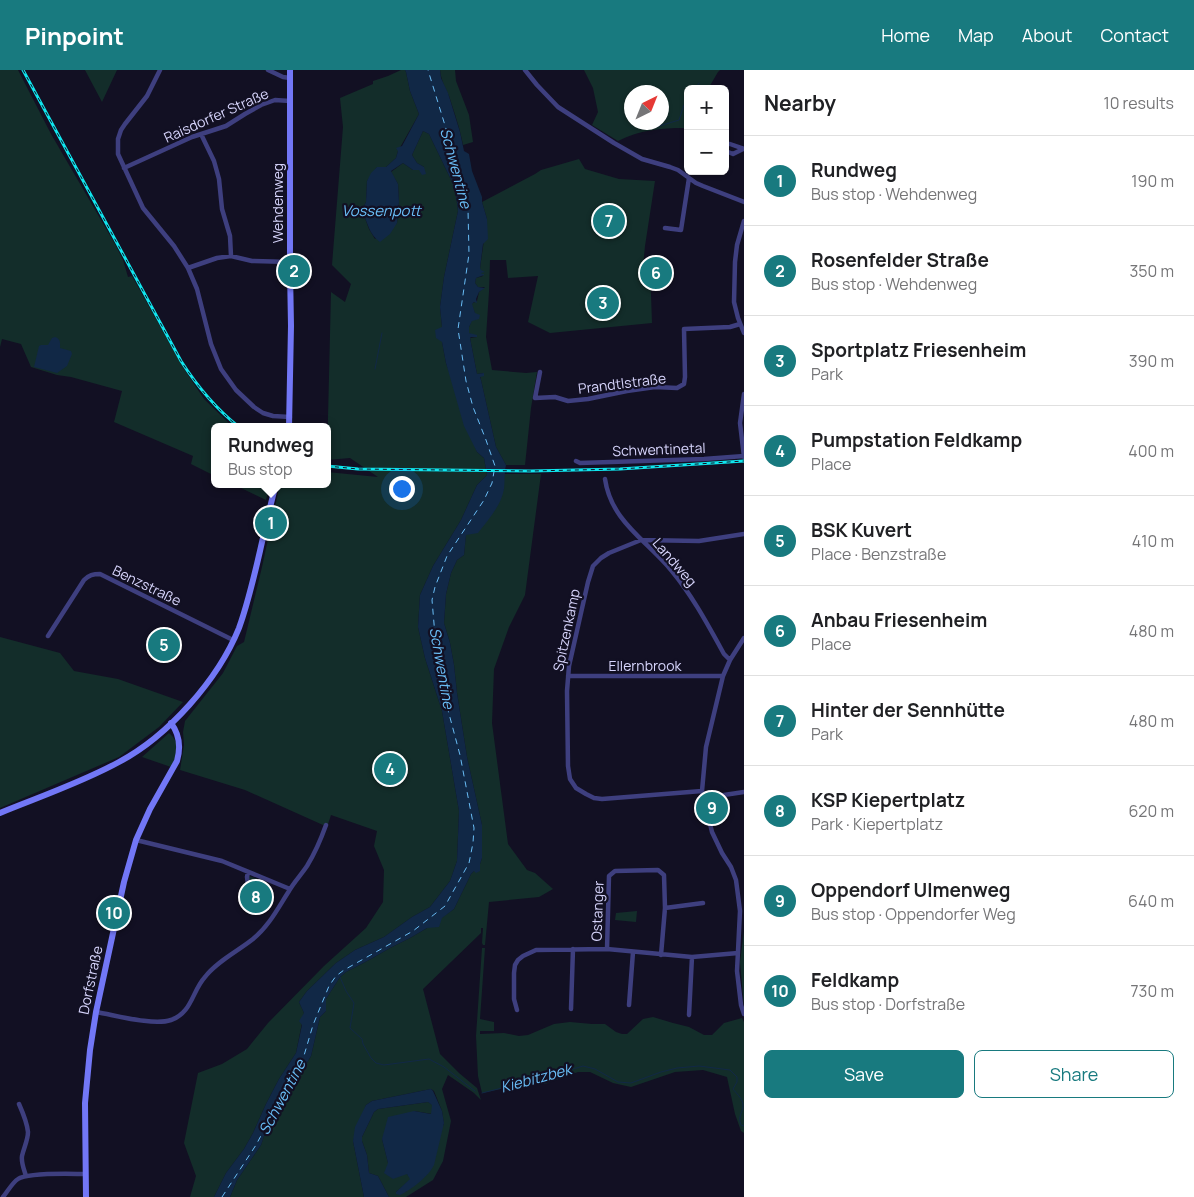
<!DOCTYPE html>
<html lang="en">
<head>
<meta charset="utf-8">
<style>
  body { margin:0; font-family:Manrope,sans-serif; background:#f6f6f6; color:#202124 }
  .controls { position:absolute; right:15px; top:15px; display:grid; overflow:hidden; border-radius:8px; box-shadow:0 1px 4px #0004 }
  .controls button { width:45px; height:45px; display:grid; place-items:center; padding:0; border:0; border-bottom:1px solid #e0e0e0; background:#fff; color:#202124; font:25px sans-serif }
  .compass { position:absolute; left:624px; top:15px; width:45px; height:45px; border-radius:50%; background:#fff; box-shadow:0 1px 4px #0004; rotate:43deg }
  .you { position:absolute; left:401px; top:418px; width:18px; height:18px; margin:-12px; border:4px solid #fff; border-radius:50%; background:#1a73e8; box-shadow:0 0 0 8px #1a73e833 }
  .badge { display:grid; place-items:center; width:32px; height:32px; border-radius:50%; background:#187a7f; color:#fff; font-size:16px; font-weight:700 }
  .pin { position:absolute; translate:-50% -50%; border:2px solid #fff; box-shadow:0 1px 5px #0006 }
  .popup { position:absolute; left:211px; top:353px; width:120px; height:65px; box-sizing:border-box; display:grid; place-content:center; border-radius:8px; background:#fff; filter:drop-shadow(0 1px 4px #0005); font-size:16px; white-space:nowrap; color:#757577 }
  .popup b { font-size:19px; color:#202124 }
  .popup::after { content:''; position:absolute; left:50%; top:100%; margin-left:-10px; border:10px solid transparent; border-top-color:#fff }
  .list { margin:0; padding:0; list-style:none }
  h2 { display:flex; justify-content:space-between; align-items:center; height:65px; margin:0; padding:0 20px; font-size:21px }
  h2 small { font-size:16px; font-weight:400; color:#757577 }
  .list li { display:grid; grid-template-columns:32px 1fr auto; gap:15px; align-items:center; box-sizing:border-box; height:90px; padding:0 20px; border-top:1px solid #e0e0e0 }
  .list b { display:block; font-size:19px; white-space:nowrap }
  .list p { margin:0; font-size:16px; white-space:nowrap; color:#757577 }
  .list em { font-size:16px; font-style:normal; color:#757577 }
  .actions { display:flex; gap:10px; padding:15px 20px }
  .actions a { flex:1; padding:11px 0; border:1px solid #187a7f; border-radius:8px; text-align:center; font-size:18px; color:#187a7f }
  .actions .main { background:#187a7f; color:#fff }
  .map { position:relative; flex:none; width:744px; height:1127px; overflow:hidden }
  header { display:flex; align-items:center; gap:30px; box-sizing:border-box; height:70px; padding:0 25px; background:#187a7f; color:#fff }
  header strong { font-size:24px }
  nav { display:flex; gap:28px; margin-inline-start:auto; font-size:18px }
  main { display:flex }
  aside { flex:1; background:#fff }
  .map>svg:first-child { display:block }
  .green { fill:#132d2a; fill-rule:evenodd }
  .water { fill:#112846 }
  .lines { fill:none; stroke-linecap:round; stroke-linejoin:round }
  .stream { stroke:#112846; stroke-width:1 }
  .ferry { stroke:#69bdf6; stroke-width:1; stroke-dasharray:6 5; stroke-linecap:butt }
  .street { stroke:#3e3f7f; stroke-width:4.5 }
  .secondary { stroke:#7277f6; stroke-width:6 }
  .rail-casing { stroke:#0fe6ee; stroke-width:3 }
  .rail { stroke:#121023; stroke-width:1; stroke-dasharray:4; stroke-linecap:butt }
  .labels { text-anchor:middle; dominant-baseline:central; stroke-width:4.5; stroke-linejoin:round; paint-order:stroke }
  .street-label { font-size:14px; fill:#d7d5fc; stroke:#121023 }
  .water-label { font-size:15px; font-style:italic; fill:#69bdf6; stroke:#121023 }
</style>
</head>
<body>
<header>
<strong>Pinpoint</strong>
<nav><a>Home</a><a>Map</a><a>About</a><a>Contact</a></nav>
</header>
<main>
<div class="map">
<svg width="744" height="1127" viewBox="0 0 744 1127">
  <rect width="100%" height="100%" fill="#121023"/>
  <path class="green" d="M0 0H18L51 64 115 174 123 190 128 207 132 206 184 299 204 329 233 357H215V406L191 394 193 386 114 352 122 321 71 307 57 305 31 297 21 274 2 269 0 277Z
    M85 0H117L102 32Z
    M401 0H405L406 2 410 21 419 44 398 81 396 88 386 97H377L367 111 366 132 362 140 369 159 375 169 397 153 399 132 398 114 391 102 403 93 413 100 424 97 417 93 412 85 423 61 429 64 455 118 458 141 444 207 440 237 442 257V272L446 293 477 382 484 388 487 405 477 415 461 450 433 496 420 525 418 557 425 588 442 641 459 741 457 791 450 811 430 837 412 847 384 867 355 880 336 893 307 921 299 932 304 943 296 983 279 1009 266 1034 253 1063 244 1079 226 1103 214 1127H190L196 1106 184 1073 198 1003 222 994 247 979 268 953 324 896 366 858 383 832 384 800 374 776 377 761 331 745 328 754 323 755 245 720 180 700 184 675 183 662 185 651 223 603 237 576 244 572 262 497 280 414H327V402L378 407 350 388 327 390 331 222 345 232 351 214 332 195 343 57 340 28 373 14V11L388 6Z
    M440 0H455L456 11 469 45 473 72 463 75C460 58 454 42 449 26 445 17 441 10 440 0Z
    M584 0H720L718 2 708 19H688V40L685 41V58C660 58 640 60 618 71L592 55 598 42 593 18ZM632 22H662V52H632Z
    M579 89 585 99 619 109 655 111 645 176 643 196H650L652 253 550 263 528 252 538 206 508 208 506 190H490L489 222 486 267 492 300 526 303 537 302 531 338 525 395H506L496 377 481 310 480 306 484 303 477 304 470 268 477 267 469 263V257L475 243 471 234 477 231 479 222 485 217H478L475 213 476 208 483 206 481 204 480 198 487 149 482 132 535 104 541 100Z
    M504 404H541L525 525 509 557 494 599 492 653 508 774 527 800 535 803 553 819 539 827 489 832 485 875H483L482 873 483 858H481V863L423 919 440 984 459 1003 477 1018 481 1030 474 1023 448 1005 442 1019 451 1051 443 1091 433 1110 406 1127H389L378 1106 369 1103 367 1085 362 1071V1067L374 1042 378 1039 428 1032 433 1035 432 1044 414 1041 382 1069 388 1093 407 1104 411 1109 396 1122H406L444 1054 442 1041 434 1021 431 1019 372 1031 366 1035 353 1071 364 1127H230L237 1110 261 1075 265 1063 311 986 320 947 326 941V929L340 907 346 902 369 890 390 878 410 868 427 858 454 839 471 804 474 801H480V794L482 788V755L467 687 457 623 454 595 450 573 444 553 446 524 451 503 457 490 464 485 466 464 504 419Z
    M233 414H270L266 430Z
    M0 567 60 583 74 601 118 609 183 632 159 657 119 687 0 738Z
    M169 663C182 675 178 683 171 697L142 687Z
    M249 806 268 813 253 840 248 808Z
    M637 841 636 852 615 850 616 843Z
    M744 861V936L740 892Z
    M482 878H485L480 949 494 952V961H480V964L504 963 519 966 528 965 554 954 570 952 592 954H605L616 962 622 964H627L643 949 653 947 673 953 689 957 704 965H712L724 953 742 948 744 952V1063L741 1061 735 1044 727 1007 703 1000 675 1002 631 1017 613 1013 590 1002H578L545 1014H533L522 1018 514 1016 482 1023 478 1006 476 966Z"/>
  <path class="water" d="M405 0H440L441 8 448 23 460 62 464 81 469 84 472 101 482 127V132L487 149 488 169 483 174 480 198 481 200 485 202 481 203 482 204H484V205L476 208 475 213 478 217 485 218 479 222 476 229 477 233 474 232 472 234 475 243 480 245 479 249 472 251 469 257V263L477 265V267H471L470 268 477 304 484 303V306L480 307 481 310 496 377 506 395C504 404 505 411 504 419 501 436 488 450 478 463L466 465 464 485 457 490 451 503 446 524 444 553 450 573 454 595 457 623 467 687 482 755V788L480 794V801L476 803 474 801 471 804 454 839 442 848 439 857 427 858 410 868 390 878 369 890 346 902 340 907 326 929V941L320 947 311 986 265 1063 261 1075 237 1110 230 1127H214L226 1103 244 1079 253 1063 266 1034 279 1009 296 983 302 955 299 951 304 943 299 932 307 921 336 893 355 880 384 867 412 847 430 837 450 811 457 791 459 741 442 641 425 588 418 557 420 525 433 496 461 450 477 415 487 405 484 388 477 382 464 356 446 293 442 272 436 268 435 260 442 257 440 237 444 207 458 141 455 118 429 64 423 61 412 85 417 93 424 97 426 104 422 105 419 100H413L403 93 391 101 398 114 399 132 397 153 390 164 380 172C369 165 367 151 362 140L366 132 367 111 371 103 377 97H386L396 88 398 81 396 78 402 76 419 44 410 21 406 2Z
    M55 267C61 269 60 273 60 278L71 281 72 284 67 296 57 303 34 297 39 276 41 275H48L52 268Z
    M431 1019 433 1021 442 1041 444 1053 434 1095C429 1106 411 1120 400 1125L396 1124V1122L410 1109 407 1104 393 1109 384 1103 388 1093 382 1069 388 1047 414 1041 431 1044 432 1035 428 1032 378 1039 374 1042 362 1067V1071L367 1085 369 1103 378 1106 389 1127H364L353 1071 355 1057 366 1035 372 1031Z"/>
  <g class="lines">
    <path class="stream" d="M695 19 699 13
      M656 57 679 50 684 35 688 30
      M375 299 382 263
      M338 906 340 907 346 921 354 933 350 958 362 969 363 974 371 988 376 993 384 995 429 989 444 997 475 1021
      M482 1023 534 1010 541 1005 551 1006 557 1004 583 996 595 999 618 1012 631 1013 661 1002 677 998 699 996 730 1000 737 1007V1012L733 1019C736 1023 742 1028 743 1034 744 1042 737 1045 741 1055L744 1056"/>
    <path class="ferry" d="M222 1127 256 1075 288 1015 303 989 313 955 329 916 336 906 344 900 413 861 445 836 469 793 473 773 474 758 460 685 444 625 436 577 432 530 435 517 447 486 484 430 492 413 495 396 486 370 473 337 466 311 458 259 469 184 468 139 463 114 428 0"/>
    <path class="street" d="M160 0 147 26 125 54 121 60 118 69V84L143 138 174 176 188 198 197 219 211 274 221 299 236 320 254 337 263 343 273 346 290 347
      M268 0 283 7 290 8
      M525 0 537 15 558 37 614 73 642 89 670 97 678 100 696 113 703 116 744 132
      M201 64 214 91 219 109 222 139 230 166 231 186
      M725 77 727 74H730L744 79
      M725 79 728 82 733 84 743 79
      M124 98 192 67 226 56 245 44 261 35 275 30 290 31
      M744 151 737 175 735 192 734 232 738 248 744 263
      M665 158 681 160 689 108
      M188 198 217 188 231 186 252 191 290 192
      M540 302 535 328 555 327 568 331 588 329 627 321 655 317 677 318 684 314 685 307 684 259 730 257 740 254
      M744 387 740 353 744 324
      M576 391 580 393 704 389 744 386
      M605 409C611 451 646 470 671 500 692 525 708 555 724 584L730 590
      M48 566 84 510C89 505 93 504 100 504L233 570
      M744 568 730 590 723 606 706 677 702 721 712 762 722 783 731 797 736 810 740 841 737 901 741 935 744 944
      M568 606H723
      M702 721 602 729 594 728 586 724 576 718 570 709 568 696 567 621 569 596 588 512 593 496 601 488 609 483 641 470 699 471 744 464
      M704 728 744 722
      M136 770 222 791 290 819
      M248 802 247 807 251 838
      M665 838 703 833
      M607 879 609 806 615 801 658 800 664 805 665 838 661 885
      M629 935 633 882
      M571 939 573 879
      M517 940 514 929V903L515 895 518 890 523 886 536 880 607 879 692 887 738 883
      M96 942C115 945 153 956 171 950 192 943 192 921 205 907 216 892 238 881 253 869 269 856 278 838 289 821 294 812 301 805 307 796 315 783 321 769 326 755
      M689 945 692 887
      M19 1034C23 1043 27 1052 28 1062 28 1070 24 1077 22 1086 21 1093 24 1099 26 1106
      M3 1127C8 1121 12 1113 18 1109 28 1102 72 1104 85 1104"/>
    <path class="secondary" d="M289 357 291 256 290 200V0
      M0 743C39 727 83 712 119 692 168 666 218 610 239 558 248 533 254 507 260 481 265 459 270 436 276 414
      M86 1127 85 1033 90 980 96 942 124 812 136 770 150 739 177 691C181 677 180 665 171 653"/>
    <defs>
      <path id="rail" d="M23 0 181 291C197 316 215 338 239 357
        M327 396 358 399 531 401 620 399 744 391"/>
    </defs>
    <use href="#rail" class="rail-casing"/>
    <use href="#rail" class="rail"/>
  </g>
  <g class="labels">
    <g class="street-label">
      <text transform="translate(216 45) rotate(-24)">Raisdorfer Straße</text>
      <text transform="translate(277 133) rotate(-90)">Wehdenweg</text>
      <text transform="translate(622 313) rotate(-7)">Prandtlstraße</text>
      <text transform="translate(659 379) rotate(-2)">Schwentinetal</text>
      <text transform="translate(675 492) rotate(49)">Landweg</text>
      <text transform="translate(147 515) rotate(26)">Benzstraße</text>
      <text transform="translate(566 560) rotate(-78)">Spitzenkamp</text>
      <text x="645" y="595">Ellernbrook</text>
      <text transform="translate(597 841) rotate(-88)">Ostanger</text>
      <text transform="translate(90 910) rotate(-78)">Dorfstraße</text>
    </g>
    <g class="water-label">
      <text transform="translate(456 98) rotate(75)">Schwentine</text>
      <text x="381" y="140">Vossenpott</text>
      <text transform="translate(442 598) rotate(80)">Schwentine</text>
      <text transform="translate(536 1008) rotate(-15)">Kiebitzbek</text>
      <text transform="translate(282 1027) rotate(-62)">Schwentine</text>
    </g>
  </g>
</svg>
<div class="controls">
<button>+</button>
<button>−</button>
</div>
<svg class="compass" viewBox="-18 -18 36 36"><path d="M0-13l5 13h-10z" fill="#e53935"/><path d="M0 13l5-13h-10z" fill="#757577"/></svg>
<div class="you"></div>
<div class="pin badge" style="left:271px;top:453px">1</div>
<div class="popup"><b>Rundweg</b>Bus stop</div>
<div class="pin badge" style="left:294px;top:201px">2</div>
<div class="pin badge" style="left:603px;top:233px">3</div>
<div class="pin badge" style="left:390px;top:699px">4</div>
<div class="pin badge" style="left:164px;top:575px">5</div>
<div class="pin badge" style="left:656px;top:203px">6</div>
<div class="pin badge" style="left:609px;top:151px">7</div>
<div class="pin badge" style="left:256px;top:827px">8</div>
<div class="pin badge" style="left:712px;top:738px">9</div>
<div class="pin badge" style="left:114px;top:843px">10</div>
</div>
<aside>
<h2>Nearby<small>10 results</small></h2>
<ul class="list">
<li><span class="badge">1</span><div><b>Rundweg</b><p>Bus stop · Wehdenweg</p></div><em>190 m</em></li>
<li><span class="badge">2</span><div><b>Rosenfelder Straße</b><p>Bus stop · Wehdenweg</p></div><em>350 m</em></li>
<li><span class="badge">3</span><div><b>Sportplatz Friesenheim</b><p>Park</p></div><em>390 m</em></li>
<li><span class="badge">4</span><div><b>Pumpstation Feldkamp</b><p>Place</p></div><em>400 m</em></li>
<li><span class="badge">5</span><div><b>BSK Kuvert</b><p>Place · Benzstraße</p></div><em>410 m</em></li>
<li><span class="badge">6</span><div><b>Anbau Friesenheim</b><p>Place</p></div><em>480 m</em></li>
<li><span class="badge">7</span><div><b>Hinter der Sennhütte</b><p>Park</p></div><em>480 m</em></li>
<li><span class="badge">8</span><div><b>KSP Kiepertplatz</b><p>Park · Kiepertplatz</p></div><em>620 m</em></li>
<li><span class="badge">9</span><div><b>Oppendorf Ulmenweg</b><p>Bus stop · Oppendorfer Weg</p></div><em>640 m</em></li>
<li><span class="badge">10</span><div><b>Feldkamp</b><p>Bus stop · Dorfstraße</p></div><em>730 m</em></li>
</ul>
<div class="actions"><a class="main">Save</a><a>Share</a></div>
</aside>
</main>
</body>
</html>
